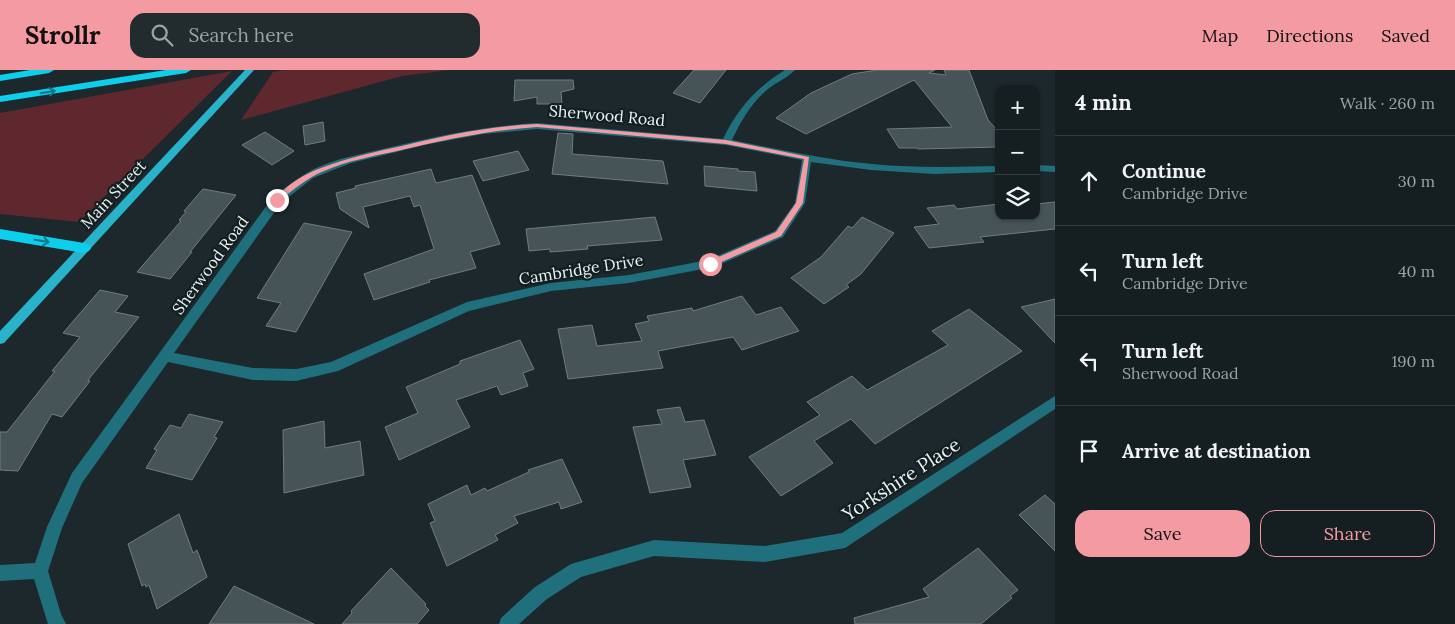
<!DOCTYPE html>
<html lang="en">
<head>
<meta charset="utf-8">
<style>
  body { margin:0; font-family:Lora,serif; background:#222b2d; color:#f1f3f6 }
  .controls { position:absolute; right:15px; top:15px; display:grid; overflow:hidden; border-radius:10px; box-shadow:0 1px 4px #0004 }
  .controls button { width:45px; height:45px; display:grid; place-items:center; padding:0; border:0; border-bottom:1px solid #343c3e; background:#151e20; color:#f1f3f6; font:25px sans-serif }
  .stop { position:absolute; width:15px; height:15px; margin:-11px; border:4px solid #f49aa2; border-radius:50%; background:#fff }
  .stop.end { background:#f49aa2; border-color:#fff; box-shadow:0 1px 5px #0008 }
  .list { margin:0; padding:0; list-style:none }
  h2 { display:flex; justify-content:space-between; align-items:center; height:65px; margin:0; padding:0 20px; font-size:21px }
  h2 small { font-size:16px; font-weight:400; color:#9da2a5 }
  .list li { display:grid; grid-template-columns:32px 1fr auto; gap:15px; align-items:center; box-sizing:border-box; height:90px; padding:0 20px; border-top:1px solid #343c3e }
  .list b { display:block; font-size:19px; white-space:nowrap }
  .list p { margin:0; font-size:16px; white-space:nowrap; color:#9da2a5 }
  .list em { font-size:16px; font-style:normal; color:#9da2a5 }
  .actions { display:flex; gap:10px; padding:15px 20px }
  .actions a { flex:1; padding:11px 0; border:1px solid #f49aa2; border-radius:15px; text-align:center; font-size:18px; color:#f49aa2 }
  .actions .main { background:#f49aa2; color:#111 }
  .icon { flex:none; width:28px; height:28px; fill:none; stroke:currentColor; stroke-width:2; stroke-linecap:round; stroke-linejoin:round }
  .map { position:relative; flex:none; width:1055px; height:554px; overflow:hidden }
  header { display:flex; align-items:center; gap:30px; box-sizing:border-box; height:70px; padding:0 25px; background:#f49aa2; color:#111 }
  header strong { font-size:24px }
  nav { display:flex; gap:28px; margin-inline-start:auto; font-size:18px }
  .search { width:350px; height:45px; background:#222b2d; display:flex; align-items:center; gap:12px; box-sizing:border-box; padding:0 18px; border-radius:15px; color:#9da2a5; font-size:19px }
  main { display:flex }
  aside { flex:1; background:#151e20 }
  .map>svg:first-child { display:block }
  .green { fill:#5f282f }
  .building { fill:#465457; stroke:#6e7d80 }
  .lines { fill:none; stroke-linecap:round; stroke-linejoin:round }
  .minor { fill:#206f7d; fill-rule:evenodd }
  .major { fill:#28b3cb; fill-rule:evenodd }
  .highway { fill:#0ccfec; fill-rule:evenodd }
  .oneway { stroke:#0f7786 }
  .route { fill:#f49aa2 }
  .labels { text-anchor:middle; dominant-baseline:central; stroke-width:4.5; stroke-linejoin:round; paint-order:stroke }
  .street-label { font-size:16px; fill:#e9f1f3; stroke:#121f21 }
  .near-street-label { font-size:19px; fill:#e9f1f3; stroke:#121f21 }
</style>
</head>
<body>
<header>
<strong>Strollr</strong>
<div class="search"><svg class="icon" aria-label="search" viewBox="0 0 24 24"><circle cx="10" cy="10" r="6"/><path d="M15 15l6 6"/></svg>Search here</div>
<nav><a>Map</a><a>Directions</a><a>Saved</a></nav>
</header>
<main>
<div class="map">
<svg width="1055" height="554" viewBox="0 0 1055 554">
  <rect width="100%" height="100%" fill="#1c282b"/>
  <path class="green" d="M283 0H450L402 6 241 50 273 2Z
    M232 1 79 152 0 144V43Z"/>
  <path class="building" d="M694 0H726L700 33 673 23Z
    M877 0H935L929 3 946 5 944 0H969L988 50 999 62V77L918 79 917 78H899L887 59 952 57 914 10 806 64 776 48 811 23 852 4Z
    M515 10H573L574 19 561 22 562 34H537V27L514 31Z
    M323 52 325 71 305 75 303 56Z
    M265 62 294 81 272 95 242 75Z
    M558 63 573 64 572 84 663 91 668 114 552 104Z
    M518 81 529 100 483 111 473 91Z
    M704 96 738 99V101L755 102 757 121 705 116Z
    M431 99 436 113 472 105 500 174 470 182 476 198 429 210 430 212 374 230 364 204 434 179 420 135 414 137 410 126 363 137 369 158 340 139 336 123 356 118 355 116Z
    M203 119 236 125 190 182H192L170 209 137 202 181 151 179 150 186 142 184 141Z
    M1055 132V159L980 167 984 172 929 178 914 157 939 154 927 138 954 135 957 139 999 134V146H1036V134Z
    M655 147 662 170 587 176 588 179 550 182V179L529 181 526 159Z
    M862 147 894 163 861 204 846 215 849 217 824 234 791 208 821 187 848 156 852 158Z
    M304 153 352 162 296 262 266 256 281 233 257 228Z
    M100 220 128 226 115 242 139 247 88 310 90 311 62 347 52 344 18 401 0 400V362H7L55 301H52L80 267 63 263Z
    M742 226 756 245 781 237 799 261 742 280 733 267 658 281 663 298 568 309 558 259 592 255 597 276 642 271 635 254 649 251 647 246 692 238 693 241Z
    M1055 229V273L1021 237Z
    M969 239 1022 281 875 374 851 349 814 371 833 393 781 426 749 387 820 345 807 332 852 306 867 320 948 275 932 261Z
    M520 270 534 299 523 303 528 316 501 325 497 316 456 330 470 357 399 390 385 357 418 343 406 317 460 294V291Z
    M680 337 685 352 704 350 716 385 683 390 691 417 650 423 633 357 662 354 657 340Z
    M189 344 223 352 214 367 217 368 192 410 146 398 157 380 154 379 170 355 181 358Z
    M324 351 325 378 360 371 364 405 284 423 283 360Z
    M562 389 582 432 561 439 559 432 514 446 518 453 495 465 498 470 447 496 430 453 435 451 428 434 467 415 471 425 485 418 487 421 529 402 528 400Z
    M1045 425 1055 434V481L1019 445Z
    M179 444 193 483 197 480 207 507 157 539 149 515 146 517 145 514 142 516 128 474Z
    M978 478 1018 520 1010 526 1012 528 981 554H855L854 548 929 527 923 519Z
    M391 498 426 534 425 536 429 540 417 554H342L352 543 351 541Z
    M234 516 314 554H209Z"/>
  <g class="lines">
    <path class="minor" d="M785 0H795C789 6 780 11 772 16 753 30 742 49 732 70 778 79 825 90 872 94 914 98 956 97 999 96V102L934 104 871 100 811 92 805 133 783 167 714 197 629 213 551 221 469 241 338 301 296 311 253 310 168 292 82 413 62 458 48 501 61 544 66 554H48L34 509 0 511V495L35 493 47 457 72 403 273 127C286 117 299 107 314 99 337 88 362 84 387 78 436 66 486 56 537 53L723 69C738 38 756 18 785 0ZM537 59 726 75 802 90 795 133 775 161 708 190 629 205 551 213 467 232 331 292 296 299 253 298 174 283 281 133 313 108 351 93 429 74 483 64Z
      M1036 95 1055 96V102L1036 101Z
      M1055 326V339L845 478 765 492 654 486 581 507 547 529 519 554H499L501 548 535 517 571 494 654 470 765 476 842 463Z"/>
    <path class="major" d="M245 0H254L4 273 0 274V261Z"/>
    <path class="highway" d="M30 0H54L49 3 0 11V5Z
      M166 0H191L186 3 0 32V26Z
      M0 159 84 173 89 175 91 178 89 181 84 183 0 169Z"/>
  </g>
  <defs><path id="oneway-shaft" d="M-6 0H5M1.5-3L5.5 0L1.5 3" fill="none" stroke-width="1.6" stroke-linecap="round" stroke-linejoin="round" transform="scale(1.25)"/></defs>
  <g class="oneway">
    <use href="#oneway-shaft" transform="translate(48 22) rotate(-9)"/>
    <use href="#oneway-shaft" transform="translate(42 171) rotate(10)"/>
  </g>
  <path class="route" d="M537 54 726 70 809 87 803 133 781 166 710 197 707 196V192L776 162 796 133 804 89 726 74 537 57C490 60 443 70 397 81 373 86 347 91 324 101 307 108 293 120 279 131L274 130C285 116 304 104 321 98 347 88 374 82 402 76 446 65 491 56 537 54Z"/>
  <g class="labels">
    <g class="street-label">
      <text transform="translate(607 45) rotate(5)">Sherwood Road</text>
      <text transform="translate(113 124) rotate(-47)">Main Street</text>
      <text transform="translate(210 195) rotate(-54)">Sherwood Road</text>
      <text transform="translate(581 199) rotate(-9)">Cambridge Drive</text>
    </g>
    <g class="near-street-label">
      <text transform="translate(901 409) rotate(-33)">Yorkshire Place</text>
    </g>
  </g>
</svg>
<div class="controls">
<button>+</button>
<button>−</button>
<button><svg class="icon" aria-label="layers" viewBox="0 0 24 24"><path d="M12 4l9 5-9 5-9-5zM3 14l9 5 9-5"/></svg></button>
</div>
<div class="stop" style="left:710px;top:194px"></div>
<div class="stop end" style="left:277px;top:130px"></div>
</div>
<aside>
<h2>4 min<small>Walk · 260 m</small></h2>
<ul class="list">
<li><svg class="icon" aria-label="ahead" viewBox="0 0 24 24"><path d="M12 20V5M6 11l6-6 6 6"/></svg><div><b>Continue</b><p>Cambridge Drive</p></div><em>30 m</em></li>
<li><svg class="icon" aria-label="left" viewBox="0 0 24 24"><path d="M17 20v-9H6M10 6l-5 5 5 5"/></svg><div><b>Turn left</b><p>Cambridge Drive</p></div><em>40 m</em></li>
<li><svg class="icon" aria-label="left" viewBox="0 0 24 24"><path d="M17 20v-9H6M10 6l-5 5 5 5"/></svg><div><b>Turn left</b><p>Sherwood Road</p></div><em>190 m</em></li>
<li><svg class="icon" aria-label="arrive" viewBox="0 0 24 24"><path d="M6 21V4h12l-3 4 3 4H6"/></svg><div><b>Arrive at destination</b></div></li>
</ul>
<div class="actions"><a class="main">Save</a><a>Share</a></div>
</aside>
</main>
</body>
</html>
